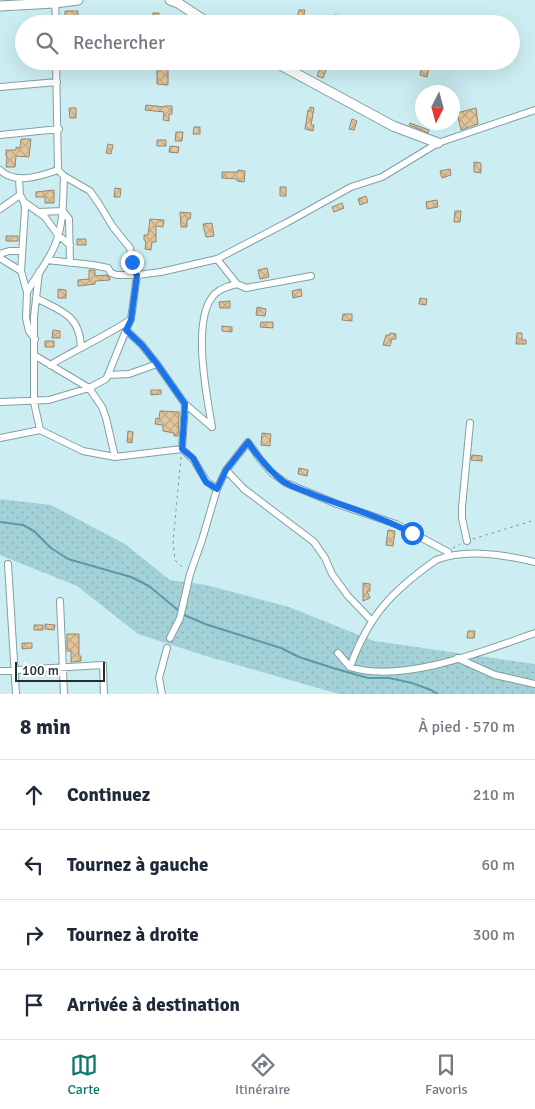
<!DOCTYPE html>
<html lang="fr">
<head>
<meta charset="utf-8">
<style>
  body { margin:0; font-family:Signika,sans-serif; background:#f2f2f3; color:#1f2937 }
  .compass { position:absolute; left:415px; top:85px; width:45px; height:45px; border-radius:50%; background:#fff; box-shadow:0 5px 20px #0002; rotate:186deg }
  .scale { position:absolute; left:15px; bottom:12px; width:90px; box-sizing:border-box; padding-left:5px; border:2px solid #222f31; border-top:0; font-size:14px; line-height:18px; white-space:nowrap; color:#222f31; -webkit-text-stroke:4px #fff; paint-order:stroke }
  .stop { position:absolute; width:15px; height:15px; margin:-11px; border:4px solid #1a73e8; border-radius:50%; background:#fff }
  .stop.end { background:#1a73e8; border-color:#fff; box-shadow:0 1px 5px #0008 }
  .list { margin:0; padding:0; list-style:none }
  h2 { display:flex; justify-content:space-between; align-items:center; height:65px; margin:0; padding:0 20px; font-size:21px }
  h2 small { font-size:16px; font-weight:400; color:#747a83 }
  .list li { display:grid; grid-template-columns:32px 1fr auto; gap:15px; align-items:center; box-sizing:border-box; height:70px; padding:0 20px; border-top:1px solid #e0e1e3 }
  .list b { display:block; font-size:19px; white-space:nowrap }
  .list em { font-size:16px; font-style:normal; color:#747a83 }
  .icon { flex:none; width:28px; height:28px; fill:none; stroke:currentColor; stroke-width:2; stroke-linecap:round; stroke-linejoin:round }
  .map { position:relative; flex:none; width:535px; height:694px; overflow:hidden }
  .search { position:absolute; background:#fff; box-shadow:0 5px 20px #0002; left:15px; right:15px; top:15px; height:55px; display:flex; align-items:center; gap:12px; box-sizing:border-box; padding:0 18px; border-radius:28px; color:#747a83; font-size:19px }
  .sheet { height:345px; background:#fff }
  nav { display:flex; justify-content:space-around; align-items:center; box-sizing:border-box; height:70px; border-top:1px solid #e0e1e3; background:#fff; font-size:14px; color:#747a83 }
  nav a { display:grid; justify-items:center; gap:2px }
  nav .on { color:#0f766e }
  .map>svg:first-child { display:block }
  .grass { fill:url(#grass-dots) }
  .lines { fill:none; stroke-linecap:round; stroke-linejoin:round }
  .stream { stroke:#5e9aa3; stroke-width:2 }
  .building { fill:url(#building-cross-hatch); stroke:#958671 }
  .minor-casing { stroke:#80a0a4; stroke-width:8 }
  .tertiary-casing { stroke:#80a0a4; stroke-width:11 }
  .path { stroke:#7a9296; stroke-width:1; stroke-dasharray:2.5 4; stroke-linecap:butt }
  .minor { stroke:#fff; stroke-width:6 }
  .tertiary { stroke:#fff; stroke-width:9 }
  .route { stroke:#1a73e8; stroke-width:6 }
</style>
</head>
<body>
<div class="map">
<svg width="535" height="694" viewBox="0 0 535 694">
  <defs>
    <pattern id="grass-dots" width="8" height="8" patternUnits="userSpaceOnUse" patternTransform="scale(1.25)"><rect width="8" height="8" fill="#a2d1d7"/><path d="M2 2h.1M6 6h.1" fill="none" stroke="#8bb4b9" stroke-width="1.8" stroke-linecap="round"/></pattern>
    <pattern id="building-cross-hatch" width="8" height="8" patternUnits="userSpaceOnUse" patternTransform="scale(1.25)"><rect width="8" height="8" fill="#e2c59b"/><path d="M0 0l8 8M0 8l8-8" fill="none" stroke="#c2aa86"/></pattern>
  </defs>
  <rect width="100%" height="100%" fill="#cceef3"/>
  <path class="grass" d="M0 499 51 505 125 544 170 580 206 585 289 607 374 641 535 664V694H339L206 656 138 634 77 586 0 555Z"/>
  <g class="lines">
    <path class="stream" d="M0 522 23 525 34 531 51 548 68 559 131 577 149 586 179 611
      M182 614 205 624 281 648 299 657 333 668 368 678H389L412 683 431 690 438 694"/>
  </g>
  <path class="building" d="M299 10H305L303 19 297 18Z
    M65 11H78V17H65Z
    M153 13H159V23L152 22Z
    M334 15 345 16 344 22 334 21Z
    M151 61H160V65H168V85L157 84V68L150 67Z
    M422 67 429 68 427 77 420 75Z
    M320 68 326 70 323 78 317 76Z
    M146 105 165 107V106H172V114H169V121L163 120 164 112 145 110Z
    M310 107 314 108 311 125H314L313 131 305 129 308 110 310 111Z
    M69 108H76V118H70Z
    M476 108 478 124 461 130 457 113Z
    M352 119 357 121 354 130 349 129Z
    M410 123 429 130 428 133 409 125Z
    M194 127H200V134H193Z
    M176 132H183L182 141H175Z
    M21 139H31L29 157 16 156 15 167H6L7 156H6V150H16V147L20 148Z
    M157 140H166V146H157Z
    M108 144 113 145 111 154 106 153Z
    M170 146 179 147 178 153 169 152Z
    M474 162 481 163V173L474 172Z
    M450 169 451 175 442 178 440 171Z
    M238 170 245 171 244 182 237 181V179L222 178V172H238Z
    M280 187H286V196H280Z
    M115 188 121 189 120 197H114Z
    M54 190V203H45V197H36V192Z
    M366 196 368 202 360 205 358 199Z
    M437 200 438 207 427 209 426 202Z
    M342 203 344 208 334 212 332 207Z
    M455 211H461L460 222H454Z
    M180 212 191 213 190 219H187V227H181Z
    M150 219 164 220 163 227 156 226V242H152L151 250 145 249 146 241 144 240V235H148Z
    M212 223 214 236 206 237 203 224Z
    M6 236H18V241H6Z
    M77 239H86V245H77Z
    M267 268 269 277 260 279 258 270Z
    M89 270H95V276L107 275 110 278V280L95 281V284L78 286V280L89 279Z
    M58 289 66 290V298H58Z
    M301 289 302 296 293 298 292 291Z
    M420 298 427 299 426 305 419 304Z
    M230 301V308H220L219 302Z
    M257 307 266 309 265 316 256 315Z
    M343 314H352V321L342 320Z
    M261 322H273V328L260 327Z
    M222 326 232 327V332L222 331Z
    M53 330 60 331V338H52Z
    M390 333 396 334V339H392L390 346 383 345 386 335H390Z
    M517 333H522V340H526V344H516Z
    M45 341H54V347H45Z
    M151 390H161V394L151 395Z
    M160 411 179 412 178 436H174V433L163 431V425L155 424 156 418 159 419Z
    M128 431 133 432 132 443 127 442Z
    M262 433 271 434 270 446 261 445Z
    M472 455 482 456V461L471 460Z
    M299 468 308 470 307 476 298 474Z
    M388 530 395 531 393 546 386 545Z
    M363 583 370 584V591H367L370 598 363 601Z
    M45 624 55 625 54 630 45 629Z
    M34 625H43V630H34Z
    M468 631H475L474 638H467Z
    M67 634H79V656H81V661L71 662V651H67Z
    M22 643H32V648L22 649Z"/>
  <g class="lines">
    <defs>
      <path id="minor" d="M55 0 56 24
        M56 61 58 170 64 176 90 191 99 204 113 227 130 248 133 270 137 275 131 319 126 330 142 345 157 364 185 404 182 449
        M0 87 57 82
        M0 135 59 129
        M0 170C15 185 41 176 58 170
        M19 179 20 195 24 202 25 209 21 271
        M24 202 45 217 58 235 70 245
        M0 209 20 195
        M38 212 63 211 69 219 70 263
        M0 254 9 251H21
        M0 258 21 271 27 292 26 318 29 331 35 339
        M217 259 237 284 246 288 311 276
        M47 260 93 265 108 268 111 273 117 275H137L161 272 217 259 286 223 351 187 382 177 438 143 535 110
        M39 272 34 317V402L40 430
        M27 292C36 276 48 262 55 245 64 223 63 200 64 176
        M36 298C61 311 80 315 81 347
        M34 355 89 388 106 379 108 375 126 330
        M50 365C77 349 104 337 130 320
        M108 375 129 374 157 364
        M0 402 49 400 89 388 102 407 106 418 115 457
        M185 404 212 427
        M212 427C207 397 190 315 216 293 221 288 229 286 237 284
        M0 438 40 430 83 451 115 457 182 449 193 459 207 482 217 489
        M226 470 244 489 314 542 325 558 332 574 348 596 371 620
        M467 541 462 518V507L470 423
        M8 564 16 694
        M60 601 64 694
        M170 638 180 618 190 574 202 540 217 489 226 470 248 442 260 459 272 473 286 483 337 504 396 524 448 552
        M338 653 350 667C369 615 392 591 436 560 466 548 505 555 535 562
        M457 658 495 675 535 684
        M350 667C402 684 484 651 535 633
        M0 671 103 665 104 694
        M162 694 159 678 167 648"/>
      <path id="tertiary" d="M170 0 178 3 210 24
        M0 6 55 3 78 0
        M273 61 393 126 438 143"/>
    </defs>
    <use href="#minor" class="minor-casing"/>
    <use href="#tertiary" class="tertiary-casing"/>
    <path class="path" d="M181 457 173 542 175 560 184 569
      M473 539 535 520
      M453 548 460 544"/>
    <use href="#minor" class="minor"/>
    <use href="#tertiary" class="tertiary"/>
  </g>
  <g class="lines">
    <path class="route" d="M132 262 133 270 137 275 131 320 126 330 142 345 157 364 185 404 182 449 193 458 206 482 217 489 226 470 248 442C258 457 269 471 284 482 292 487 303 490 312 494 345 507 380 516 412 533"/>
  </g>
</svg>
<svg class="compass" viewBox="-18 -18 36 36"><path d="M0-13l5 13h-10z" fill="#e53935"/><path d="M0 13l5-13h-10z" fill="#747a83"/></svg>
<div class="scale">100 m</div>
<div class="stop" style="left:412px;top:533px"></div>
<div class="stop end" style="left:132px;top:262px"></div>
<div class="search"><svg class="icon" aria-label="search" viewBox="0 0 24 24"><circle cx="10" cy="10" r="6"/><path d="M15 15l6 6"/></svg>Rechercher</div>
</div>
<section class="sheet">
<h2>8 min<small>À pied · 570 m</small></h2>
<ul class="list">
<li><svg class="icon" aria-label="ahead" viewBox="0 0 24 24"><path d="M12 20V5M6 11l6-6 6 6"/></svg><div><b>Continuez</b></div><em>210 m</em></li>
<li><svg class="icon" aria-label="left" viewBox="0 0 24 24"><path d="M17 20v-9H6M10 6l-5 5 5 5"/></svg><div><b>Tournez à gauche</b></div><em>60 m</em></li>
<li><svg class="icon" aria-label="right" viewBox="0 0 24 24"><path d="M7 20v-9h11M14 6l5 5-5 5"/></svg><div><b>Tournez à droite</b></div><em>300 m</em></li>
<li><svg class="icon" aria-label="arrive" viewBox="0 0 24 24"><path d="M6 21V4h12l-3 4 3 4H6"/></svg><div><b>Arrivée à destination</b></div></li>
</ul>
</section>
<nav>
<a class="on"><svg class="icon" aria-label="map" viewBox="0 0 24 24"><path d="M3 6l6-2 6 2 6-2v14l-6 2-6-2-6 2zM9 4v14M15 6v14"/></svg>Carte</a>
<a><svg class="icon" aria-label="directions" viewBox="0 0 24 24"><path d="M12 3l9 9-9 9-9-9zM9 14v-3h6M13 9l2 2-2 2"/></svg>Itinéraire</a>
<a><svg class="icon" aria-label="saved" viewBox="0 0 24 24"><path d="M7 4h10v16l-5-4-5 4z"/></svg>Favoris</a>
</nav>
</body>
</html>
